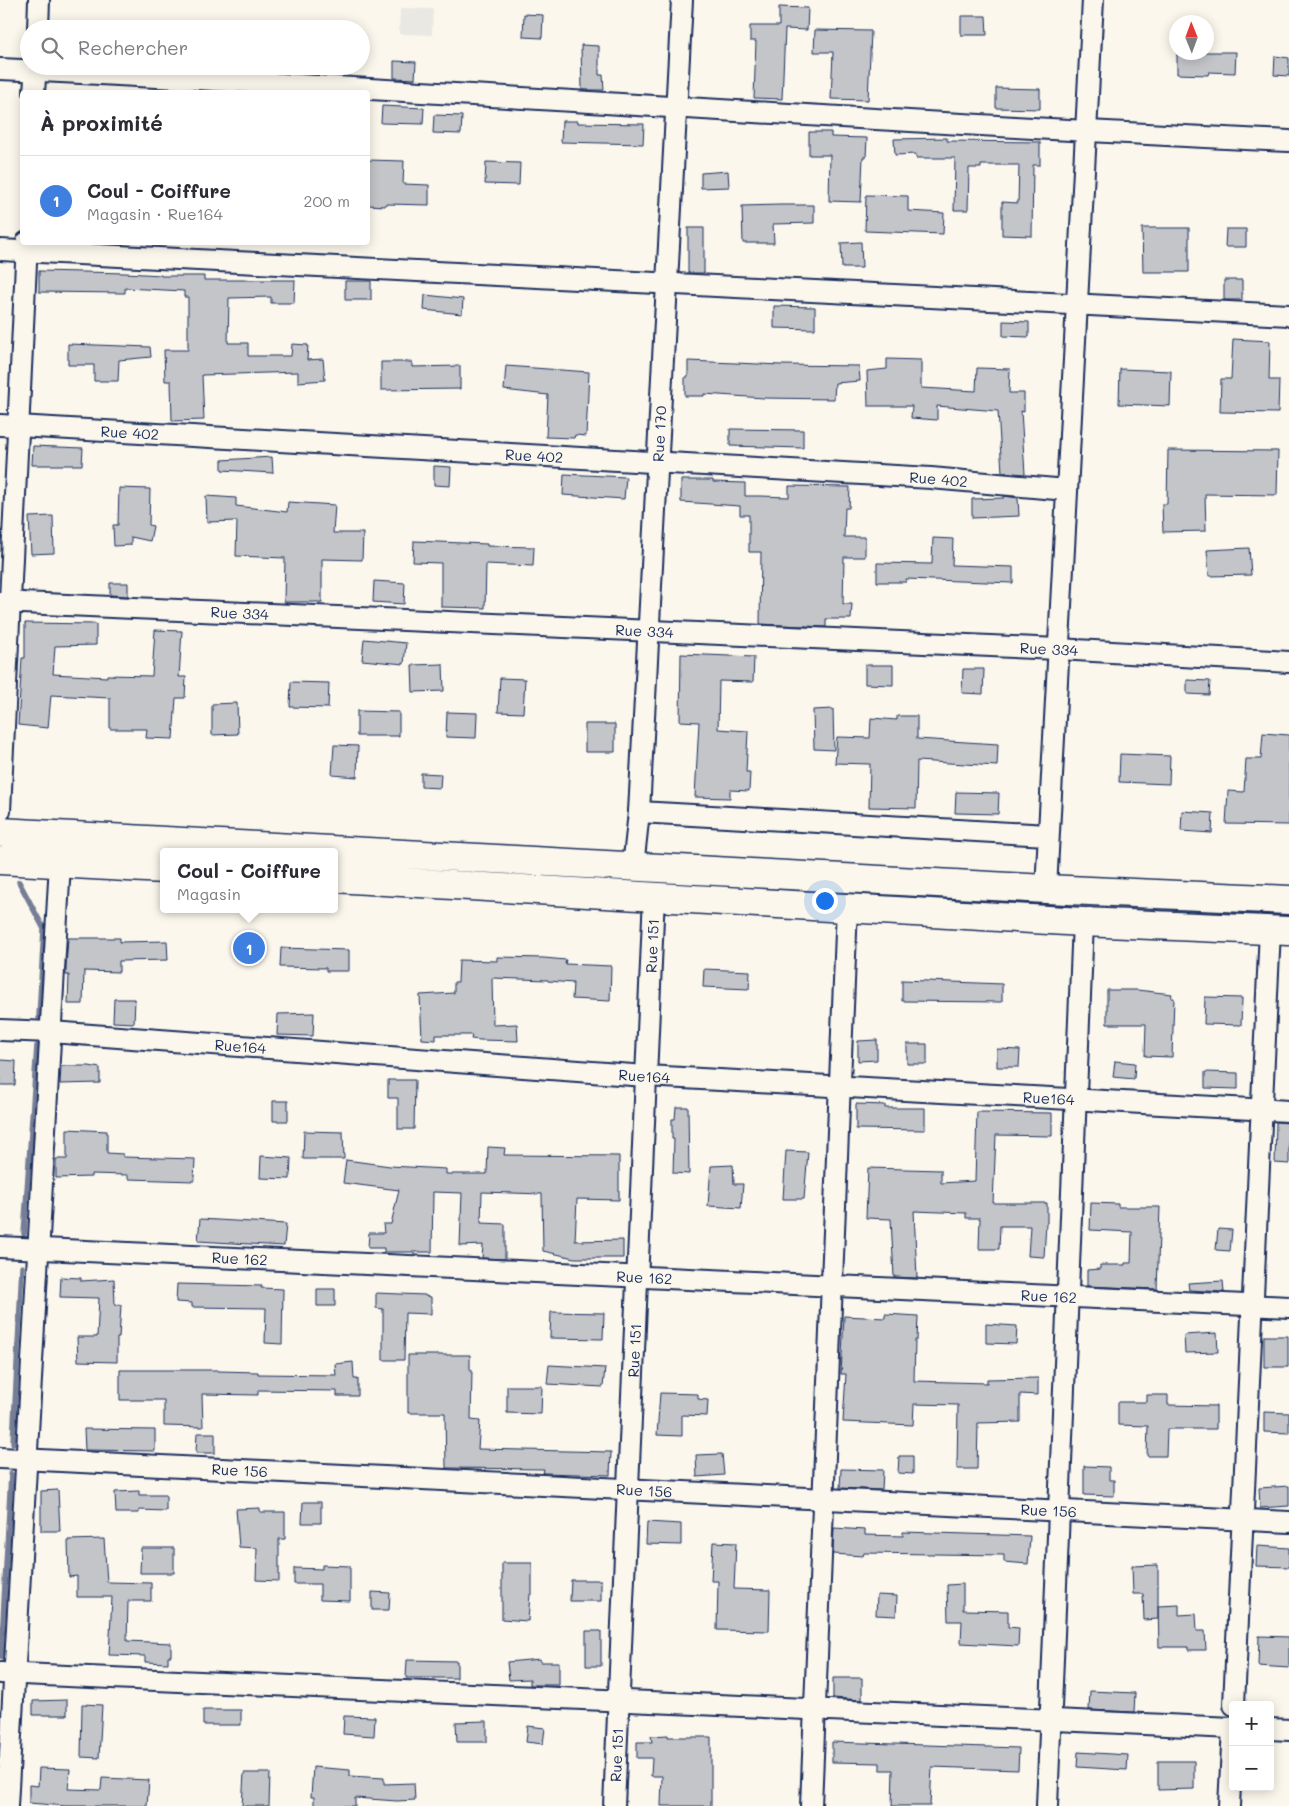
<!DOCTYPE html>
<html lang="fr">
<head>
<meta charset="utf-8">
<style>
  body { margin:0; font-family:Mali,sans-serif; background:#f7f7f7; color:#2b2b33 }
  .controls { position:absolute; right:15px; bottom:15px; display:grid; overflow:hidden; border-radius:5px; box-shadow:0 2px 12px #0003 }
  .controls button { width:45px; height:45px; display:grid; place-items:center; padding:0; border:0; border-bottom:1px solid #e1e1e2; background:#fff; color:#2b2b33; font:25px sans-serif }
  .compass { position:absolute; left:1169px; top:15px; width:45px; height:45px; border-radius:50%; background:#fff; box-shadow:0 2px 12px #0003; rotate:359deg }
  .you { position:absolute; left:824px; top:900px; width:18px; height:18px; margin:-12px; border:4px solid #fff; border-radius:50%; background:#1a73e8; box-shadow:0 0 0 8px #1a73e833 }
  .badge { display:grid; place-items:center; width:32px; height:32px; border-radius:50%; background:#1f6fb2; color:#fff; font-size:16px; font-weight:700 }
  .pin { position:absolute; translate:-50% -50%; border:2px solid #fff; box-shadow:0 1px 5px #0006 }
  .popup { position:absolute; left:160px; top:848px; width:178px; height:65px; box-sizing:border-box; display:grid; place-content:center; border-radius:5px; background:#fff; filter:drop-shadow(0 1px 4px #0005); font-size:16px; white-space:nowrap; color:#7c7c81 }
  .popup b { font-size:19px; color:#2b2b33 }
  .popup::after { content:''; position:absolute; left:50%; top:100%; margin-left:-10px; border:10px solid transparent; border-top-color:#fff }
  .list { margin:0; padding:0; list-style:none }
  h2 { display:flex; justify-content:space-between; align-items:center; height:65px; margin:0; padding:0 20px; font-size:21px }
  h2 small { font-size:16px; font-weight:400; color:#7c7c81 }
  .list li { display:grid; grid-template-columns:32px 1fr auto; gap:15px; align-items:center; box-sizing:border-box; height:90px; padding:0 20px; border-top:1px solid #e1e1e2 }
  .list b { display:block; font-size:19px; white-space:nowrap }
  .list p { margin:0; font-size:16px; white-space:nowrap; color:#7c7c81 }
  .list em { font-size:16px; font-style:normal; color:#7c7c81 }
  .icon { flex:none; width:28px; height:28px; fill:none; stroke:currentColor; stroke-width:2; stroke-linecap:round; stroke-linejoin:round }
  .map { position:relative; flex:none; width:1289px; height:1806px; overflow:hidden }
  .search { position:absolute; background:#fff; box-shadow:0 2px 12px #0003; left:20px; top:20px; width:350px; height:55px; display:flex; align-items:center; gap:12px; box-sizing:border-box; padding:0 18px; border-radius:28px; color:#7c7c81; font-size:19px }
  .panel { position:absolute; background:#fff; box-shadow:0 2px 12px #0003; left:20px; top:90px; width:350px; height:155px; border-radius:5px }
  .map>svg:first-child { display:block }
  .built { fill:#eae8e2 }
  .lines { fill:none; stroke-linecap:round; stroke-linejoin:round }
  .stream { stroke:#747e96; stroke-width:5.5 }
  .building { fill:#c3c5c9; stroke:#1b2f5e }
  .street-casing { stroke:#1b2f5e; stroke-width:24 }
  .secondary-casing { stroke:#1b2f5e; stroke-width:31 }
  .street { stroke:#fbf7ec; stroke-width:20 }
  .secondary { stroke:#fbf7ec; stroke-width:28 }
  .labels { text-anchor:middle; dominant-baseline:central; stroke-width:5; stroke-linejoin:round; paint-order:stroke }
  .street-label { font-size:15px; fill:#1b2f5e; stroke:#fbf7ec }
</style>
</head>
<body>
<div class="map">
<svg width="1289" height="1806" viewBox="0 0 1289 1806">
  <rect width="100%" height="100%" fill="#fbf7ec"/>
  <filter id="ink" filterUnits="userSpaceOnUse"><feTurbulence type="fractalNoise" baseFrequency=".02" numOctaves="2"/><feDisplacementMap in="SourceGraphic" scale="10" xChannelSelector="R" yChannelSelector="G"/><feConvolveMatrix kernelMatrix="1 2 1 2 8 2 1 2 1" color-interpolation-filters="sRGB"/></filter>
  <g filter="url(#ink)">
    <path class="built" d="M400 8 433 9 432 35 399 34Z"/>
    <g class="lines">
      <path class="stream" d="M19 882 44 929 39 1017
        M24 1234 37 1046
        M13 1443 22 1267
        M1 1657 11 1474"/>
    </g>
    <path class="building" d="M779 7 808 8 807 30 785 29 782 99 754 98 756 41H750V26H779Z
      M524 14 543 15 542 38 523 37Z
      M961 16H986L987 35H961Z
      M815 30 871 31 868 100 831 99 833 52H814Z
      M581 45 599 46V75H603L604 90H582Z
      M1177 52H1236L1235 73 1209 72 1208 75 1177 74Z
      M1275 56 1289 58V76L1274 75Z
      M394 61 416 62 415 79 394 78Z
      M996 88 1040 89V109L996 108Z
      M382 106 424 108 423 124 381 123Z
      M434 115 462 116 461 134 433 133Z
      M562 121H578V123L644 124 643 144 561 142Z
      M809 132H831V137L867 138 866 157H863L861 202 829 201 830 155H809Z
      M947 138V141L1040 142V165H1033L1032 236 1002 235V202L1018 203 1019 165H981V168H969L968 210H954L955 158H916V154L895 155 894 139Z
      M368 160 404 161 403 184 429 185V205L386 204 385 206 368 205Z
      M486 162 520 163 519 185 485 184Z
      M728 171 729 187 701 188V173Z
      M866 195 908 196V211L944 213 943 234 865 231Z
      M780 205H814V223L773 224 774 243H743L742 206Z
      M688 228H704V273H688Z
      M1142 228H1189V272H1143Z
      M1226 229H1246V247H1225Z
      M861 242 862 268H842L841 243Z
      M39 271 125 273 161 275V276H204V280H295L294 303H271V297L229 298 228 343H248V356H291L292 344 308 345 307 360 323 359 325 380 298 382V372L202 375 204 420 172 421 171 381H165L164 350H188V297H184V291L125 288V293L39 292Z
      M1224 280H1242V300H1224Z
      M345 281H371V300H345Z
      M425 295 463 299 462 314 424 310Z
      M774 306 815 307V329L774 328Z
      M1003 321 1029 322V337L1003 336Z
      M1233 339 1270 341 1269 380H1279L1278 413 1220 412 1221 379H1231Z
      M68 344 150 347 151 357 119 360 118 381H94V365H68Z
      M887 359 921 360V388L976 391 977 368 1010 369 1009 393H1024V412L1021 411 1025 474 1002 472 998 411 937 406V420L911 418 912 406H868L867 371 887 369Z
      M688 361 781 365 859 366 860 381 835 383 834 399 764 398 704 394V396H685V377H688Z
      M381 362H412V367L460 366V389L381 390Z
      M506 366 589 372 586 436 575 435 574 438 546 437 548 395 504 390Z
      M1120 369 1171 371 1170 406 1119 404Z
      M730 429 803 430V448L730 446Z
      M33 446 83 448 82 465H32Z
      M1168 450 1278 451 1277 495 1205 494 1206 531 1163 532 1162 504H1167Z
      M272 457 273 473 222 470V460Z
      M434 466 451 467 450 486 434 485Z
      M564 474 626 477 624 499 563 495Z
      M681 480H713V482L745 483V496H760L789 497V486L850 487 849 508H845L844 537H865V557H844L843 604H852L851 619H826V627L760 624 761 552H749V515H740V506L681 502Z
      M119 488 150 489 149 525 153 526 150 541 131 537V545L114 546 113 525H118Z
      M206 496 236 498V506L287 512 288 502 335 505 333 533H363L362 560 322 559V602H284L285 558 236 556 237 521 207 522Z
      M1004 496 1018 498 1019 516 972 518V499L1004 498Z
      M53 516 54 553 31 554 29 517Z
      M933 538 953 539 952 565 1013 567V583L906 579V582H877V563L932 564Z
      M414 541 487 544V546L534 547 533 566 486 564 485 608 441 607V563L413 562Z
      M1249 548 1251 575 1209 576 1207 550Z
      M374 581 405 583 404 604 373 602Z
      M110 583H128V596L110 595Z
      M25 623 96 624V645L55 646 53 674 107 677V675L152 676 155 630 182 631 179 677H186L185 698H176L173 739 146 738 147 729H110V698L51 695 48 728 18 725 22 658H25Z
      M364 639 406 643 404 664 362 660Z
      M681 654 754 657 753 682 719 681 718 729 748 731 746 772H750L749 791 730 790V798L695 797 699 722 680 721Z
      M443 664 444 691 413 692 412 665Z
      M865 665H893V685L865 684Z
      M963 669H984L983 694 962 693Z
      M500 678 525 679 523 713 498 712Z
      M1187 680 1210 681 1209 695 1187 694Z
      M291 682 329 683 328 708 290 707Z
      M237 703 238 734 212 735V704Z
      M833 709 834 750 814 749 813 710Z
      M357 711 399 712V736H357Z
      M447 712 477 713 476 738 446 737Z
      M897 716H917V739L998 744 997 766 917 761 916 808 869 807 870 764 835 763 837 737 870 738 871 718 897 720Z
      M585 724H615V752H585Z
      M1263 733 1289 735V825L1226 824 1228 791 1244 792 1246 759H1261Z
      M334 745 358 746 357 777 332 775Z
      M1120 754 1170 756 1169 784 1119 782Z
      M421 773 441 774 440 788 421 787Z
      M956 792 999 793 998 814 955 813Z
      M1182 811 1213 813 1212 833 1181 831Z
      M68 938H120V942L167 941 168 960 119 961V972L84 971 83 1004H68L69 975H66V967Z
      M281 948 349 950V971H326V968L280 967Z
      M497 957 544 958 566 960 565 964 611 966 610 1001 572 999 573 983 548 981V980L492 978 493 1025 517 1024 518 1041 480 1040 471 1039 472 1035H436V1040L422 1039 420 995 454 993V982H458L459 960 497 961Z
      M704 969 750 971 749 989 703 987Z
      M902 980 1002 984V1002L902 1001Z
      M1107 990H1137L1172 994 1171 998H1174L1172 1057 1145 1056 1146 1024H1107Z
      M1205 997 1242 998 1241 1025 1204 1024Z
      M114 999H135L134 1023 113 1022Z
      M314 1013 313 1036 277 1035 278 1014Z
      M877 1040V1060L858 1061V1041Z
      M907 1044H927V1064H907Z
      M997 1049 1020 1050 1019 1067H997Z
      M0 1060 16 1061 15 1085H0Z
      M1115 1061 1135 1063 1134 1079 1113 1077Z
      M61 1066H89L100 1068V1083L60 1084Z
      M1205 1072 1238 1073V1089L1205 1088Z
      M388 1080H415L414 1129H398V1098H388Z
      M273 1101H288V1121H273Z
      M856 1104 885 1105V1108H925V1130L856 1129Z
      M676 1107H688L689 1174 673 1173 674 1139H672V1119H675Z
      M977 1112 1052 1113V1136L996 1135 993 1203H1047V1223H1046L1044 1257 1028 1256 1030 1226H1000L999 1249H979L980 1218H966V1213L914 1211 917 1278 894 1277 891 1219 866 1218 868 1168 941 1170V1183L975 1181Z
      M1276 1122 1289 1123V1164L1275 1163Z
      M67 1129 107 1131V1153L123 1154V1157L195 1159 194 1181 128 1179V1175L91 1174V1177L56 1178V1159H67Z
      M304 1131 343 1132 344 1159H303Z
      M488 1147 505 1148 504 1155 619 1156V1200L577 1199 575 1241 623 1240V1258H574L543 1251 542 1194 482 1192 481 1223 505 1224V1259L482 1258 483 1245 460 1246 462 1193 433 1192 432 1252H384V1248H368L369 1233H384L383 1224H391L399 1190 343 1183 346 1160 390 1166 446 1169V1174H487Z
      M786 1151 808 1152 804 1199H783Z
      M261 1156 291 1158 290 1179 260 1178Z
      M733 1165 734 1184H743L741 1208 708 1206 711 1166Z
      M1091 1203 1118 1204V1207H1160L1157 1289 1087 1286V1270L1100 1269V1265H1125V1263H1131L1132 1232 1090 1230Z
      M200 1219 286 1224 284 1246 198 1241Z
      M1218 1229 1232 1230 1230 1251 1216 1250Z
      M61 1277 81 1278V1281L114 1279 115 1305H121L119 1338H117V1362L78 1361 77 1337H97L99 1298 60 1297Z
      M1223 1281 1224 1292 1189 1290 1188 1283Z
      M177 1284 262 1286 261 1288 283 1289 282 1344 265 1343 266 1308 192 1307V1303L176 1302Z
      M317 1289H335V1306H317Z
      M376 1293 425 1295V1296L431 1297V1314L405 1313 404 1360H383V1309L376 1308Z
      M551 1312 604 1313 603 1339 550 1338Z
      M885 1314 918 1316 917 1340H915L914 1381 987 1383V1379L1038 1378V1395L1020 1394V1422L978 1423 977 1469H957L958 1405 914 1404 913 1425 843 1422 846 1374H841L844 1316 885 1318Z
      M986 1324 1017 1326 1016 1344 986 1343Z
      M1217 1333 1218 1352 1185 1353 1184 1335Z
      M1264 1336H1288V1367H1264Z
      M408 1355H470V1369L472 1370 471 1420 480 1421 478 1449 611 1452 610 1475 543 1473 544 1469 446 1468 445 1413H408Z
      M353 1362 354 1379H358V1396H337V1391L258 1390V1395L202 1394 203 1427 164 1426V1400H120V1370H218V1371L258 1372V1374L336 1375 335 1364Z
      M549 1365 605 1368 603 1387 547 1384Z
      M507 1386H542L541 1414 507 1413Z
      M660 1393 698 1394V1399L708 1400 707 1416 682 1415V1436L657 1435Z
      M1147 1395H1168V1405L1216 1406V1429H1167L1166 1456H1147L1148 1426 1118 1425V1402H1147Z
      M1264 1412 1289 1413V1433L1264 1432Z
      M84 1429 155 1430V1451L85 1450Z
      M197 1433H215V1453H196Z
      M722 1454 724 1475 697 1477 696 1455Z
      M899 1456H913V1474L898 1473Z
      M1084 1466 1109 1467V1480H1114V1496L1084 1495Z
      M841 1469 883 1470 882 1490 840 1488Z
      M1289 1486V1506L1260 1508 1259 1488Z
      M58 1490 60 1531H41V1491Z
      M139 1491V1495H166V1511L139 1510V1513H116L115 1492Z
      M303 1502H321V1523H302Z
      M260 1508V1512H285V1539H279V1581L256 1580 257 1548 239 1547 236 1509Z
      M647 1522 681 1524V1545L646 1544Z
      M834 1528 865 1530V1535L903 1536V1532L1030 1536 1028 1564 1004 1562V1555L864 1553 863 1556 833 1554Z
      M104 1539 107 1582 151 1583V1601H128L127 1641 171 1643V1656H168V1663L145 1662V1656L109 1655 112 1597H77V1576L69 1577 68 1540Z
      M713 1542 736 1543 734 1589 770 1590 769 1631 717 1630 718 1581H711Z
      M1257 1546 1289 1548V1567L1256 1566Z
      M141 1548H174V1573H140Z
      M502 1563H532V1594H530L528 1621 502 1619Z
      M322 1565 350 1566V1601L320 1600V1584H294V1568L322 1569Z
      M1158 1565V1619L1144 1620 1143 1594H1133L1132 1566Z
      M571 1580H601V1601H570Z
      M963 1584V1610L1008 1611V1627L1019 1628 1018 1646 961 1643 962 1621H948L947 1585Z
      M372 1592 390 1593 389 1610H372Z
      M877 1595 897 1596 896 1616 876 1615Z
      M1179 1605V1615L1196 1614 1197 1631H1205L1206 1650H1188V1647H1159L1158 1606Z
      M586 1631H601V1666H586Z
      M1259 1636 1289 1637V1668L1258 1666Z
      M540 1659V1662H559V1685H530V1679L509 1680 507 1662Z
      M407 1660 457 1661V1678H406Z
      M833 1678H862V1700L833 1698Z
      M1090 1691 1135 1693 1134 1712 1089 1710Z
      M67 1700V1715H33V1701Z
      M82 1704 102 1705 99 1758 81 1757Z
      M203 1710H241V1725H203Z
      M344 1716 375 1717 374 1736 343 1734Z
      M487 1721V1742H457L456 1722Z
      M528 1726 545 1728 543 1744 526 1742Z
      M668 1735V1737H711V1806H661L662 1776H651L652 1758H637V1742H652L651 1736Z
      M832 1742 1019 1748 1018 1770 932 1767 930 1806H892L893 1770H880V1763L832 1762Z
      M1078 1752 1128 1755 1127 1770 1077 1767Z
      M1158 1761H1194V1789L1158 1790Z
      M313 1767 350 1770V1776L384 1778V1784L414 1783 415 1800 397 1801 355 1798V1806H314V1797H311Z
      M39 1768 70 1769 68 1789 101 1790 102 1778 149 1780 147 1806H66L29 1803V1785L38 1786Z
      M244 1773H270L269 1806H242Z"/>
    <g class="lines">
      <defs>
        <g id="street">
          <path d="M38 29 39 0"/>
          <path d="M0 69C430 89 859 122 1289 141"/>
          <path d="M34 92 36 66"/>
          <path d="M0 250 1289 315"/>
          <path id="s1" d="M0 425 931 478 1067 490"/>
          <path id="s2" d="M0 602 1058 649 1289 662"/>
          <path d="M0 811 27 242"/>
          <path d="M639 812 1048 835"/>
          <path id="s3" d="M633 867 639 812 682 0"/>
          <path d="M1046 889 1093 0"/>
          <path id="s4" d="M0 1030 51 1032 646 1076 1289 1111"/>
          <path id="s5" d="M0 1247 1289 1307"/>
          <path id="s6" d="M0 1458 1289 1522"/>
          <path d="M0 1673 1233 1728"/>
          <path d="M1234 1705 1270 930"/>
          <path d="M1270 1729 1289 1730"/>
          <path d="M7 1806C22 1491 44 1177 60 863"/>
          <path id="s7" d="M614 1806 654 895"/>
          <path d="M811 1806 847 907"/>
          <path d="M1047 1806 1083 922"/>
          <path d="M1229 1806 1233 1727"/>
        </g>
        <path id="secondary" d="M0 832 1046 889 1289 900
          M0 860 164 869
          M334 878 1083 922 1289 931"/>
      </defs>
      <use href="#street" class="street-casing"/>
      <use href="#secondary" class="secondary-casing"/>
      <use href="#street" class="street"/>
      <use href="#secondary" class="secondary"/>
    </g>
  </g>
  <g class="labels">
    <g class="street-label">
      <text stroke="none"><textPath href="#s1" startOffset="130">Rue 402</textPath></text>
      <text stroke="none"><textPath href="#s3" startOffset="434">Rue 170</textPath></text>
      <text stroke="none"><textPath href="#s1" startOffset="535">Rue 402</textPath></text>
      <text stroke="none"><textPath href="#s1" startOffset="940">Rue 402</textPath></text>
      <text stroke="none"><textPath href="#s2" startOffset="240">Rue 334</textPath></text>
      <text stroke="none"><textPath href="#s2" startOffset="645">Rue 334</textPath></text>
      <text stroke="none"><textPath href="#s2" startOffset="1050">Rue 334</textPath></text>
      <text stroke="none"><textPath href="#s7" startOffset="861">Rue 151</textPath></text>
      <text stroke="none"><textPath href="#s4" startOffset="241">Rue164</textPath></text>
      <text stroke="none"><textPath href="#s4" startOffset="646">Rue164</textPath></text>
      <text stroke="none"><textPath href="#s4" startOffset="1051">Rue164</textPath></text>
      <text stroke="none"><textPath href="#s5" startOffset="240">Rue 162</textPath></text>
      <text stroke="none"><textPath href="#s5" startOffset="645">Rue 162</textPath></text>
      <text stroke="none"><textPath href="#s5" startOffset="1050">Rue 162</textPath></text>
      <text stroke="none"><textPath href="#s7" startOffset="456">Rue 151</textPath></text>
      <text stroke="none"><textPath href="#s6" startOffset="240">Rue 156</textPath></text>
      <text stroke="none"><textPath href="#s6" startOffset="645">Rue 156</textPath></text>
      <text stroke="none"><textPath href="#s6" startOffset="1050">Rue 156</textPath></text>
      <text stroke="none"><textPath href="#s7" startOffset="51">Rue 151</textPath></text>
    </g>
  </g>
</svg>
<div class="controls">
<button>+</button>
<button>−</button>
</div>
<svg class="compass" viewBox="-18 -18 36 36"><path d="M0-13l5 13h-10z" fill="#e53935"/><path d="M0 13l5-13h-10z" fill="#7c7c81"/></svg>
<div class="you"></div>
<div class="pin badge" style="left:249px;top:948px;background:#3f7fe0">1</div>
<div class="popup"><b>Coul - Coiffure</b>Magasin</div>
<div class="search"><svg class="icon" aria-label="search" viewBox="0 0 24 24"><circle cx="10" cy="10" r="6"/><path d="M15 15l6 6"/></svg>Rechercher</div>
<section class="panel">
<h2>À proximité<small></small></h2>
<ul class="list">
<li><span class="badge" style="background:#3f7fe0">1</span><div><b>Coul - Coiffure</b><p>Magasin · Rue164</p></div><em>200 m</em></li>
</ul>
</section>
</div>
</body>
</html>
